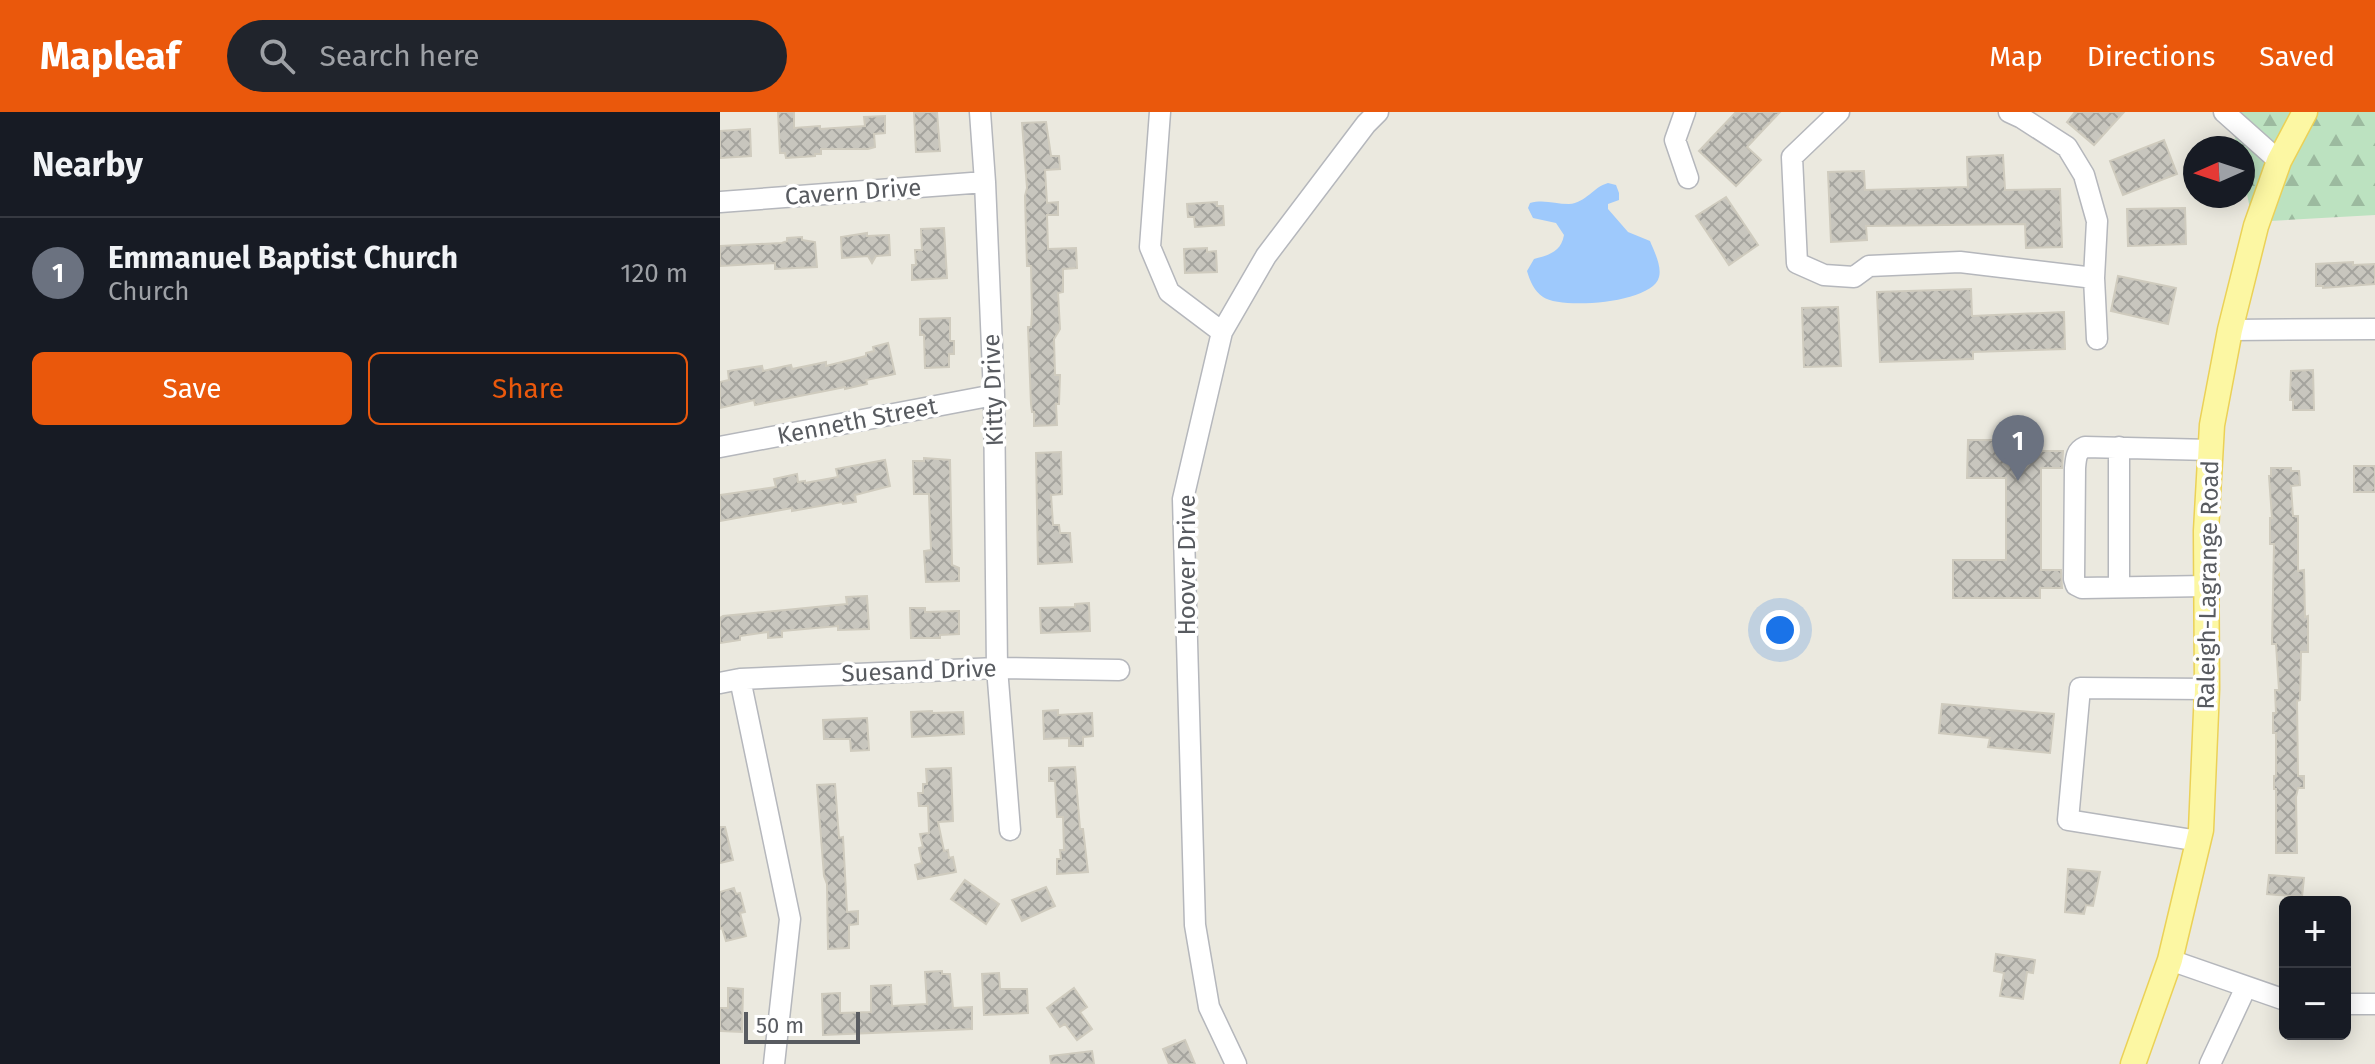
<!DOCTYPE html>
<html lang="en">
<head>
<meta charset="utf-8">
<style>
  body { margin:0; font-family:"Fira Sans",sans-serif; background:#20242c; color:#f1f3f6 }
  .controls { position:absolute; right:24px; bottom:24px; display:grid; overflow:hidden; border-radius:12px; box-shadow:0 4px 20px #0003 }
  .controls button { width:72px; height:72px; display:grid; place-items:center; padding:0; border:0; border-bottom:2px solid #363941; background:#171b24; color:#f1f3f6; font:40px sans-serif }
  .compass { position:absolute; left:1463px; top:24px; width:72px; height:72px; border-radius:50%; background:#171b24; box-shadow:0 4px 20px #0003; rotate:267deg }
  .scale { position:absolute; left:24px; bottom:20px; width:116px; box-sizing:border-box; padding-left:8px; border:4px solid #585b60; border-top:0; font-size:22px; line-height:28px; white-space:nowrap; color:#585b60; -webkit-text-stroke:6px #fff; paint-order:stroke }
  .you { position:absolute; left:1060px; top:518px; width:28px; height:28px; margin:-20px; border:6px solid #fff; border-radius:50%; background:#1a73e8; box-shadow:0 0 0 12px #1a73e833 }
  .badge { display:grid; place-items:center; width:52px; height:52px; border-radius:50%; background:#ea580c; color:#fff; font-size:26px; font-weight:700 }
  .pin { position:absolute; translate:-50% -66px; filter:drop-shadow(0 2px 4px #0008) }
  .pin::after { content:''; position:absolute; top:42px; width:28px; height:24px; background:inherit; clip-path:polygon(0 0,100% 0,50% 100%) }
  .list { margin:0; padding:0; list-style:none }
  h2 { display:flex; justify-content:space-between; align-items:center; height:104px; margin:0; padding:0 32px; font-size:34px }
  h2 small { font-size:26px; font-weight:400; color:#9ea1a6 }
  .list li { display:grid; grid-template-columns:52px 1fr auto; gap:24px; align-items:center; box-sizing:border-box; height:112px; padding:0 32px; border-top:2px solid #363941 }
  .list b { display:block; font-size:30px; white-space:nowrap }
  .list p { margin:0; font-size:26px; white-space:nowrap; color:#9ea1a6 }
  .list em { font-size:26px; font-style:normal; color:#9ea1a6 }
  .actions { display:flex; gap:16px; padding:24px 32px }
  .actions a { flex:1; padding:18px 0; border:2px solid #ea580c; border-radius:12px; text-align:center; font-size:28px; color:#ea580c }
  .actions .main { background:#ea580c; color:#fff }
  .icon { flex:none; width:44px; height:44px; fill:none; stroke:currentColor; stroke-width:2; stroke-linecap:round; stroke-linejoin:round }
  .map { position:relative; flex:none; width:1655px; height:952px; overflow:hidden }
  header { display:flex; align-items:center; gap:48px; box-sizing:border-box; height:112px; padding:0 40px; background:#ea580c; color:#fff }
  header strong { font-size:38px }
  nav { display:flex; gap:44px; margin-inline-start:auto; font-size:28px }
  .search { width:560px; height:72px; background:#20242c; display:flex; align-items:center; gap:20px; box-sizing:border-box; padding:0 28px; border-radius:44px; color:#9ea1a6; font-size:30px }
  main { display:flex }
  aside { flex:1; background:#171b24 }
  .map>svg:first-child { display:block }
  .forest { fill:url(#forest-firs) }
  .water { fill:#9ec9fc }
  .building { fill:url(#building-cross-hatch); stroke:#cfcbbe; stroke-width:2 }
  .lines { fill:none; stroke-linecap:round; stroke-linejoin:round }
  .minor-casing { stroke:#b5b7bc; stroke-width:23 }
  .major-casing { stroke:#ebd157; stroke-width:27 }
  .minor { stroke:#fff; stroke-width:20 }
  .major { stroke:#fcf7a3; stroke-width:24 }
  .labels { text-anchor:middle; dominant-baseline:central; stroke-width:7; stroke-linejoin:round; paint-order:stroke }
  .street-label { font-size:24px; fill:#585b60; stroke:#fff }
</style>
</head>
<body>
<header>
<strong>Mapleaf</strong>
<div class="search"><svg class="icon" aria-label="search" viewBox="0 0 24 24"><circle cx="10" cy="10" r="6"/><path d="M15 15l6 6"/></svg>Search here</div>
<nav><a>Map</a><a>Directions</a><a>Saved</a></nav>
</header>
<main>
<aside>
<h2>Nearby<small></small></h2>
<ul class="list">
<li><span class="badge" style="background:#6b7280">1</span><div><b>Emmanuel Baptist Church</b><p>Church</p></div><em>120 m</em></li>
</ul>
<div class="actions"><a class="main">Save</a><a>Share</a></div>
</aside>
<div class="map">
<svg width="1655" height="952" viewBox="0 0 1655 952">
  <defs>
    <pattern id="forest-firs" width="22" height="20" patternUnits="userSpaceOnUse" patternTransform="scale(2)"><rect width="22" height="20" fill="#bce2c0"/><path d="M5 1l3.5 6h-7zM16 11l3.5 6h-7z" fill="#9cba9f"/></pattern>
    <pattern id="building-cross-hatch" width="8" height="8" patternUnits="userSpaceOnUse" patternTransform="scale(2)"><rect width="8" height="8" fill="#c8c6be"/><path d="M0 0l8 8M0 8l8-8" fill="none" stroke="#a5a49e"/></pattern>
  </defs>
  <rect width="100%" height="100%" fill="#ebe9df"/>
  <path class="forest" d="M1510 0H1655V103L1533 110 1523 64V36H1517Z"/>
  <path class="water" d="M888 71 896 73 899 81V88L888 92V97L908 120 930 129C934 139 942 154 939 165 933 191 842 198 823 185 814 179 810 169 807 159L814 147C829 143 841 140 844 123L836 111 813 106 808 96 810 91C824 87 835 92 849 92 866 91 873 75 888 71Z"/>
  <path class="building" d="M58 0H74V16L100 14V17L145 14 144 5 165 4V21L154 22 155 35 148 37H101V42H95V44L66 46 65 41H60Z
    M194 0H217L220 39 196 40Z
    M1016 0H1060L1027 35 1041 48 1016 74 979 39Z
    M1355 0H1404L1374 33 1347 10Z
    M326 10 331 44H339L340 57 325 58 327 91 338 90V103H327L328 137 356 136 357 156 343 157V180L338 181 340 217 334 227 335 263H340L339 292H336L337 313 314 314V300H312L311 292 308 215H311L312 202 311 154H307L305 84 307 76 302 11Z
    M30 17 31 44 0 46V19Z
    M1444 28 1457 62 1403 83 1390 49Z
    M1283 43 1285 78 1340 77 1342 135 1306 136 1305 112 1146 114 1147 128 1111 130 1108 60 1144 59 1145 78 1248 75 1247 45Z
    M1006 85 1038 133 1009 153 976 104Z
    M497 90V94H503L504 113 475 115 474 105H468L467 92Z
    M1465 96 1466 132 1408 134 1407 97Z
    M224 116 227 166 192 168V153H196L195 138H202L201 117Z
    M147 121V124L169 123 170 143 156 144 152 151 148 144 122 146 121 125Z
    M82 125V128L95 130 97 155 55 157V151L0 154V134L62 131 67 129V126Z
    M487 136V140L496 139 497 160 465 161 464 137Z
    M1633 150V153L1655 152V172L1603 176V174H1596V152Z
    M1398 164 1456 176 1448 212 1391 199Z
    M1251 177 1252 204 1344 200 1345 237 1253 240V247L1160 250 1157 180Z
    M1118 195 1121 254 1084 255 1082 196Z
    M230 206V229H234V242H229V255L205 256 204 223H200V207Z
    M168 231 175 262 146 268 147 272 125 277V275L35 293 34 288 0 296V270L9 268 8 259 42 254 43 259 71 253 72 257 106 250V254L146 244V241L154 239 153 235Z
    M1593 258 1594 298H1573V288H1570L1571 259Z
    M1248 328H1322L1321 339H1343L1342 356H1321V458H1341L1342 476H1320V486H1233V448H1286V366H1247Z
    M341 340 342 382 331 383 333 413H339L340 421H350L352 450 318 452 316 341Z
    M204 346 230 348 232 453 239 456V469L206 470 204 439 211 438 209 382H194L193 349H204Z
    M165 348 170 374 135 383 136 390 123 392 122 390 72 399V396L0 409V383L56 375 54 367 77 362 78 370 85 369V371L118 365 116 357Z
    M1634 354H1655V380H1634Z
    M1551 356H1571V359H1579L1580 373 1571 374 1573 404H1578V459L1584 458 1585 505 1588 504V540H1581L1580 588 1577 589 1578 664H1584V676H1578L1576 685 1577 741H1556V677H1554V664H1556V621H1553V601H1556L1555 578H1559L1556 532H1552L1554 432H1550V406H1552L1549 364H1551Z
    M147 484 149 517 118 518V514L62 519V525L48 526V520L20 524V528L0 531V506L3 504 127 492 126 485Z
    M369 491 370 519 321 521 320 496 355 495V492Z
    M190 496H205V500L239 499V522L220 523V526H191Z
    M1222 592 1334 602 1330 641 1268 635 1270 626 1219 621Z
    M338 598V603L372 601 373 624 363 625V634H349V626L324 627 323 599Z
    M212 599V601L243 600 244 622 192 625 191 600Z
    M147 606 149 638 131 639 130 627H104L103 608Z
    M355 655 360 717H363L368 760 337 762V747H341L340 738H344L343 705H337L335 669H329V656Z
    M231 656 233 709 218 710 224 739 228 738 229 746 233 745 236 760 198 767 195 753 202 751 199 736 203 735 200 722 209 721 208 694H199L198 681H203V672H207L206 657Z
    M115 672 119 726 123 725 127 800 138 799V812L129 813V836L108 837 107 772 104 764 97 673Z
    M0 715H5L13 748 0 751Z
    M1348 757 1380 760 1373 794 1366 793 1364 802 1345 800Z
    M1549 763 1584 766 1582 785 1547 782Z
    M245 768 279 792 266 812 231 787Z
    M326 775 335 794 302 809 292 788Z
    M14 776 16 782 20 781 25 800 20 801 26 824 6 829 2 816 0 817V780Z
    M1276 842 1315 848 1313 861 1307 860 1303 887 1280 884 1284 861 1274 859Z
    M222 859V862H230L233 896 252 895V917L103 923 102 882 120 881V901L151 900V874L171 873 172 894 207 892 205 860Z
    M279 861 280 877H307L308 901 264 903 262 862Z
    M8 876 23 877 22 920 0 919V896H8Z
    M354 876 367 895 360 900 372 917 357 928 345 912 340 915 327 896Z
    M465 928 475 952H449L443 937Z
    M372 939 374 952H331L330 944Z"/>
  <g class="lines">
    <defs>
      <path id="minor" d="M260 0 265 70 274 283 277 556 290 718
        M440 0 430 135 449 180 502 220
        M965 0 955 28 968 66
        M1119 0 1072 45 1077 151 1104 163 1134 165 1149 154 1240 150 1374 166 1377 109 1364 63 1347 35 1302 6 1289 0
        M1504 0 1559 49
        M0 90 265 70
        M1374 166 1377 227
        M1510 218 1655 217
        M0 335 274 283
        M1487 474 1362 476 1356 473 1354 467 1355 356C1356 346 1356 339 1365 335L1491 338
        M1399 475V335
        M20 567 70 807 54 952
        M0 571 20 567 277 556 399 558
        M1479 729 1348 708 1360 576 1487 577
        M1450 848 1565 888
        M1625 892H1655
        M516 952 489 895 475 813 463 387 502 220 546 144 646 12 658 0
        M1490 952 1526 875"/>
      <path id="major" d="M1413 952 1450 848 1481 718 1487 577 1486 419 1492 313 1510 218 1536 114 1559 49 1585 0"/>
    </defs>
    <use href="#minor" class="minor-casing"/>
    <use href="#major" class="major-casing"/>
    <use href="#minor" class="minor"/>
    <use href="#major" class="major"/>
  </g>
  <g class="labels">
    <g class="street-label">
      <text transform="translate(133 80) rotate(-4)">Cavern Drive</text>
      <text transform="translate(273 278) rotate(-92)">Kitty Drive</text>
      <text transform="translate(137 309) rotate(-11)">Kenneth Street</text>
      <text transform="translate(467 453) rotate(-90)">Hoover Drive</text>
      <text transform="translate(1488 473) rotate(-89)">Raleigh-Lagrange Road</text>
      <text transform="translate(199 559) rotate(-2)">Suesand Drive</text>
    </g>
  </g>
</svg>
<div class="controls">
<button>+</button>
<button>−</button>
</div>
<svg class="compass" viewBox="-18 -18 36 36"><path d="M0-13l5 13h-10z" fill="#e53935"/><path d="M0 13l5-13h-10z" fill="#9ea1a6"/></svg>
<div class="scale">50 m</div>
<div class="you"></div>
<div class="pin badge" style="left:1298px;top:369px;background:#6b7280">1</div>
</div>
</main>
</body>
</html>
